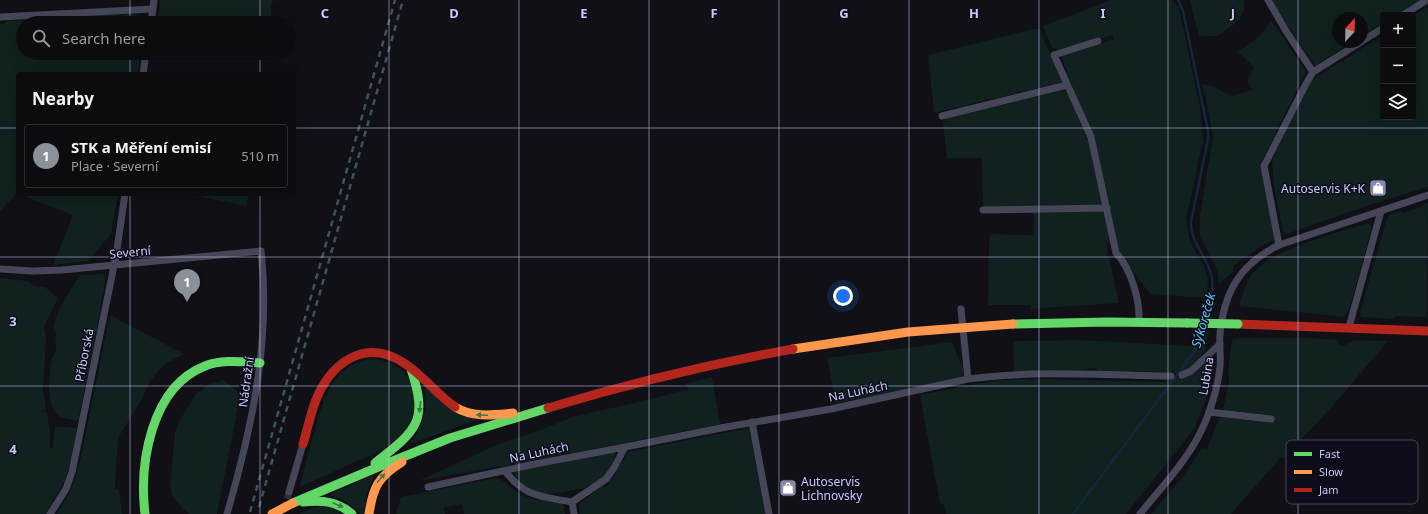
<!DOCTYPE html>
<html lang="en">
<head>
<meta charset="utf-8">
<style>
  body { margin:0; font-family:"Noto Sans",sans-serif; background:#1a1a1e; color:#f1f3f6 }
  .controls { position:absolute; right:12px; top:12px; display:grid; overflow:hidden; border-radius:4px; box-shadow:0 4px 16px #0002 }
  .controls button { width:36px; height:36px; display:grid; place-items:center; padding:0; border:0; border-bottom:1px solid #2c2c30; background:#0c0c10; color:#f1f3f6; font:20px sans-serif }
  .compass { position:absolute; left:1332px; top:12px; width:36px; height:36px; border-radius:50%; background:#0c0c10; box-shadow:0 4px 16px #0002; rotate:22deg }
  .you { position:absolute; left:843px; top:296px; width:14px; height:14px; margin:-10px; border:3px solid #fff; border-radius:50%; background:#1a73e8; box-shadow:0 0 0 6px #1a73e833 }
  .badge { display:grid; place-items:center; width:26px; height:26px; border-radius:50%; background:#8c9099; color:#fff; font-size:13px; font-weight:700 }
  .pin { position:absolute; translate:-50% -33px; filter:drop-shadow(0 1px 2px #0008) }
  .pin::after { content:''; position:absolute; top:21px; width:14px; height:12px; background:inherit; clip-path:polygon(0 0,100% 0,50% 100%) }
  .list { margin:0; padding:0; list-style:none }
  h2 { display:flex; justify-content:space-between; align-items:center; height:52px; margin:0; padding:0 16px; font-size:17px }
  h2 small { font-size:13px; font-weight:400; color:#9a9b9f }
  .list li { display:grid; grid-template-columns:26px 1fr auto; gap:12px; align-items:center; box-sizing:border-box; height:64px; margin:0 8px 8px; padding:0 8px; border:1px solid #2c2c30; border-radius:4px }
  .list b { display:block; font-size:15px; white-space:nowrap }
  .list p { margin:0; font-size:13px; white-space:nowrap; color:#9a9b9f }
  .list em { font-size:13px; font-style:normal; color:#9a9b9f }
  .icon { flex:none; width:22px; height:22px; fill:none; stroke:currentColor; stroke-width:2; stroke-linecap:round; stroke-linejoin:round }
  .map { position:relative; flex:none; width:1428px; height:514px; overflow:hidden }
  .search { position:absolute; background:#0c0c10; box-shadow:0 4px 16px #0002; left:16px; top:16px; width:280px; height:44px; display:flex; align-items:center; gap:10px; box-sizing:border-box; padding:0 14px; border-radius:22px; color:#9a9b9f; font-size:15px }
  .panel { position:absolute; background:#0c0c10; box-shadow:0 4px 16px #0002; left:16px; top:72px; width:280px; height:124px; border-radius:4px }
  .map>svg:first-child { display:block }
  .green { fill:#10211f }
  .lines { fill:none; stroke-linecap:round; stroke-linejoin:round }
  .stream { stroke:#11273a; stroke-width:2.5 }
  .street-tunnel { stroke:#2c2c38; stroke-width:7; stroke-dasharray:7 3.5; stroke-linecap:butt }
  .street { stroke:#454657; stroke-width:7 }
  .fast { stroke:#63d668; stroke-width:9 }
  .slow { stroke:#ff974d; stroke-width:9 }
  .jam { stroke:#b3261e; stroke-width:9 }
  .rail { stroke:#3e535d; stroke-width:2.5; stroke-dasharray:6 5; stroke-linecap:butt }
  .fast-bridge { stroke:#63d668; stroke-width:9 }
  .slow-bridge { stroke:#ff974d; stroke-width:9 }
  .oneway { fill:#3c7b45 }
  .grid { fill:none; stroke:#cacafa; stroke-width:1; stroke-opacity:0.55 }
  .labels { text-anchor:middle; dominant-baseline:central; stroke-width:3; stroke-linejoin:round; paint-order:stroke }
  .poi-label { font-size:12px; fill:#cacafa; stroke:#0d0c1a; text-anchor:end }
  .street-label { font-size:12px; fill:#cacafa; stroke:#0d0c1a }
  .water-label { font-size:13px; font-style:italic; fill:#61c0f1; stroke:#0d0c1a }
  .key { fill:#0d0c1a; stroke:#46455d; stroke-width:1 }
  .key-label { font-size:11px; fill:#cacafa }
  .grid-label { font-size:13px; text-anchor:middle; font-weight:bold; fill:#cacafa; stroke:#0d0c1a; stroke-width:3; stroke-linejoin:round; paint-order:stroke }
</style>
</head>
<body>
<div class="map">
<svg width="1428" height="514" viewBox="0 0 1428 514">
  <rect width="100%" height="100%" fill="#101016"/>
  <path class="green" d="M160 0H273L271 6V23H158Z
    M1111 0H1172L1179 8 1200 107 1203 140 1186 220 1190 241 1204 266 1208 280 1207 298 1150 294 1129 266 1123 255 1117 249 1093 134 1066 72H1067L1061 56 1114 39 1113 35 1060 50 1052 48 1043 26Z
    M1190 0H1244C1246 15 1238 22 1226 30 1223 32 1219 36 1215 36 1210 37 1205 35 1199 36Z
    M1272 0H1419L1396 15H1383V23L1362 35V18H1338V42H1352L1315 66 1274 6V2Z
    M1428 7V187L1366 206 1287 234 1283 232 1274 186 1272 160 1286 131 1312 80 1383 35V117H1413V15Z
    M111 13 121 16C130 11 141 15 146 23H55V18Z
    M47 19 55 23H23V53H141L137 74H18V192L0 211V24H4L7 21Z
    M1271 20 1306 71 1262 161 1275 237 1274 240 1263 245 1233 266V272L1219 284 1217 271 1200 236V215L1213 138 1209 113 1202 84 1213 86 1231 96 1253 90 1247 81 1254 67 1238 52 1261 35Z
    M1039 28 1063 82 934 113 928 55Z
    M1062 90 1068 93 1078 113 1093 154 1104 205 983 208 982 158H947L943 123 947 118Z
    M22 194H118L111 234 88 261 53 265 73 215 24 196Z
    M186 194H248L247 206Z
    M1428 203 1427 317 1396 316 1392 319 1361 317 1360 314 1362 306 1387 218 1390 214 1402 211 1403 213 1424 206V204Z
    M1102 210 1105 214 1112 245 1107 243V257H1109L1118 298V303L1031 309V305H988L989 238 991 234 1033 235 1034 211Z
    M1368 223 1371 226V231L1349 310 1344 317 1239 306C1242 295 1246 282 1253 273 1272 249 1339 232 1368 223Z
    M102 274 106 276 97 330 78 421C71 419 63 419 57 414 46 404 49 376 51 362 52 356 56 355 56 348 56 343 55 338 56 333L53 329C57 308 68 294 80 275Z
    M0 278 28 281 34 286 45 287 58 298 44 327 46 338 43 389 46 410H43V411L47 412 50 432V448H53L55 426 77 428 70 464 65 480 45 514H0Z
    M110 315 184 354 165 364 150 381 141 401 118 438 115 489 119 490 122 514H57L69 494 78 470Z
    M1199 332H1209L1206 344V350C1197 361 1190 374 1174 373L1175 371 1167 372 1098 371 1096 368H1088L1086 370 1014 371 1013 341 1080 340 1191 346Z
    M1239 338H1310L1339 340 1336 343 1343 346 1354 340 1388 341 1329 410 1284 458 1281 457 1231 514H1151L1181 479 1202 448 1207 449 1223 409 1229 382 1228 370 1232 339Z
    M952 342 964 370 960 379 954 382 836 403 827 358Z
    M1212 358 1215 359C1210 383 1205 406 1194 429L1126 514H946L944 504H940L920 395 992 381 1024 379 1166 382 1170 377H1187Z
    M370 359C387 359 403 367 411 382 415 390 415 401 414 409 410 442 376 453 350 464 333 472 317 480 300 487 304 468 309 449 315 430 324 398 332 365 370 359Z
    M712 377 720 424 582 451 561 454V455L509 465 501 467 500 466 419 481 496 445 546 428 572 417 647 400 689 389 684 384Z
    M224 380 237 391 240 396 217 514H189L181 507 172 496 170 482 175 433 180 420 196 394 210 384Z
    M424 388H428L479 419 408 445C423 428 429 409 424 388Z
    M749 428 766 514H580L579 504 604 485V487L609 485 608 480 614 476 628 452Z
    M613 452 615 454C613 463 610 472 603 478 592 487 581 489 568 491 562 492 554 494 547 494 533 494 518 484 513 471L546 466Z
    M373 475 374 477 366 495 364 514H360C352 504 343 499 331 496L330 494Z
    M496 478C506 480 511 489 520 494 533 501 548 501 563 503L565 514H464L462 504 444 508 445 514H396L401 497Z
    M324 506 336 509 344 514H299L312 508Z"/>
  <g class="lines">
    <path class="stream" d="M1178 0 1183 11 1208 131V139L1191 222C1190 242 1206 255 1211 274 1215 289 1209 306 1206 321
      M1073 514 1198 347 1205 326"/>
    <path class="street-tunnel" d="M284 509 289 492"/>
    <path class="street" d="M1268 0 1286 31 1313 72
      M1403 15 1427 0
      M0 17 153 9
      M151 23 154 0
      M1098 41 1054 55 1091 137 1116 253C1131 268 1140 301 1139 321
      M1362 41 1383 28
      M143 74 146 53
      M942 116 1067 85
      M983 210 1107 208
      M1279 245 1264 166 1307 82 1313 72 1361 42
      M0 269 33 271 62 270 261 251C271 340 252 428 227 514
      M961 309 968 379
      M1349 327 1381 211
      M1182 375 1191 371 1220 344
      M1209 412 1271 419
      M752 422 769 514
      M505 471C526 498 541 496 572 502L606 479 614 468 625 447 726 427 831 409 968 379C1035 370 1104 375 1171 376
      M428 487 530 465 625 447
      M289 492 303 444
      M572 502 574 514
      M50 514 66 489 72 472 116 256 125 194
      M1140 514C1164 484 1192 456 1206 420 1213 403 1218 385 1220 367 1221 356 1219 345 1220 334 1224 292 1240 264 1279 245L1428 195"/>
    <path class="fast" d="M1013 324 1107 322 1187 323
      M375 463C416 431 429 422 411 369
      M303 502C322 500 337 501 352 514
      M293 503 383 465 450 438 548 408
      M145 514C139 463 151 387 205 366 222 359 243 362 260 363"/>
    <path class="slow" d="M793 349 908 332 1013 324
      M455 407C473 418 493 415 513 413
      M369 514C373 487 378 477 402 462"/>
    <path class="jam" d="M1238 324 1428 331
      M548 408C628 384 710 364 793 349
      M303 444C308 428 311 410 318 395 335 359 368 339 404 363 423 375 436 394 455 407"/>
    <path class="rail" d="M259 507 403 0
      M250 512 395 0"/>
    <path class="fast-bridge" d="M1187 323 1238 324"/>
    <path class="slow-bridge" d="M272 514 293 503"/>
  </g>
  <defs><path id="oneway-solid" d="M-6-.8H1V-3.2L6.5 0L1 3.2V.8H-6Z"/></defs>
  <g class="oneway">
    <use href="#oneway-solid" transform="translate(420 407) rotate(96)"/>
    <use href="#oneway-solid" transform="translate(482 415) rotate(-177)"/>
    <use href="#oneway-solid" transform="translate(381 478) rotate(-50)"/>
    <use href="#oneway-solid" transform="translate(338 505) rotate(23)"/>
  </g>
  <path class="grid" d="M130 0V23M260 0V23M389 0V514M519 0V514M649 0V514M779 0V514M909 0V514M1039 0V514M1168 0V514M1298 0V514M130 53V74M260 53V74M0 128H18M294 128H1428M130 194V514M260 194V514M0 257H1428M0 386H1428"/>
  <defs>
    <symbol id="shop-square" viewBox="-11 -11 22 22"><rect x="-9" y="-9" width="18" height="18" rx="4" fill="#8989aa" stroke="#0d0c1a"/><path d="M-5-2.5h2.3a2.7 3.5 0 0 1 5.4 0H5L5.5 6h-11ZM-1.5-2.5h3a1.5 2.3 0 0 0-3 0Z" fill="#fff"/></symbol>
  </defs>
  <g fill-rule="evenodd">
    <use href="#shop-square" x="1368" y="178" width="20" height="20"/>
    <use href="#shop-square" x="778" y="478" width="20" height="20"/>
  </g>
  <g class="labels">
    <g class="poi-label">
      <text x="1365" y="188">Autoservis K+K</text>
      <text x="801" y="481" text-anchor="start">Autoservis<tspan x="801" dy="14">Lichnovsky</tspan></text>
    </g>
    <g class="street-label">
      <text transform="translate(130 252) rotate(-6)">Severní</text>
      <text transform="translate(84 355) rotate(-79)">Příborská</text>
      <text transform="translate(1206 376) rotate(-80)">Lubina</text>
      <text transform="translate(246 382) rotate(-82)">Nádražní</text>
      <text transform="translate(858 391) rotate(-12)">Na Luhách</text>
      <text transform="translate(539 452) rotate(-12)">Na Luhách</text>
    </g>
    <g class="water-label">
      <text transform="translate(1203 320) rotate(-74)">Sýkoreček</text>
    </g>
  </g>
  <rect x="1286" y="440" width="132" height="64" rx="6" class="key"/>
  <rect x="1294" y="452" width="18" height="4" fill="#63d668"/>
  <rect x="1294" y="470" width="18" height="4" fill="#ff974d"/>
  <rect x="1294" y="488" width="18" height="4" fill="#b3261e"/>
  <g class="key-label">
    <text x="1319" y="458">Fast</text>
    <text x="1319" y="476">Slow</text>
    <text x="1319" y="494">Jam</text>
  </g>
  <g class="grid-label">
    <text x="325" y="18">C</text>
    <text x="454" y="18">D</text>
    <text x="584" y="18">E</text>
    <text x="714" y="18">F</text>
    <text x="844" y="18">G</text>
    <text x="974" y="18">H</text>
    <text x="1103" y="18">I</text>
    <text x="1233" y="18">J</text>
    <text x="13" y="326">3</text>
    <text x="13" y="454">4</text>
  </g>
</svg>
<div class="controls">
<button>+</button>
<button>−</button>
<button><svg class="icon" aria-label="layers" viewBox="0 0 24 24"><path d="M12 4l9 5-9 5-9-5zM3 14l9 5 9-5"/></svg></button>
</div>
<svg class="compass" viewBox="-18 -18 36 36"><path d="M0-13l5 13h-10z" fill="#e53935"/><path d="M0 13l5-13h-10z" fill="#9a9b9f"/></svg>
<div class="you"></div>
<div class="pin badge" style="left:187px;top:302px">1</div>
<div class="search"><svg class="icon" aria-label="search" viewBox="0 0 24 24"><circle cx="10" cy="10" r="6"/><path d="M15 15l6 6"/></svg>Search here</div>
<section class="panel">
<h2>Nearby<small></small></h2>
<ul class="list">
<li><span class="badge">1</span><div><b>STK a Měření emisí</b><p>Place · Severní</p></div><em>510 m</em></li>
</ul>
</section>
</div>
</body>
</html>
